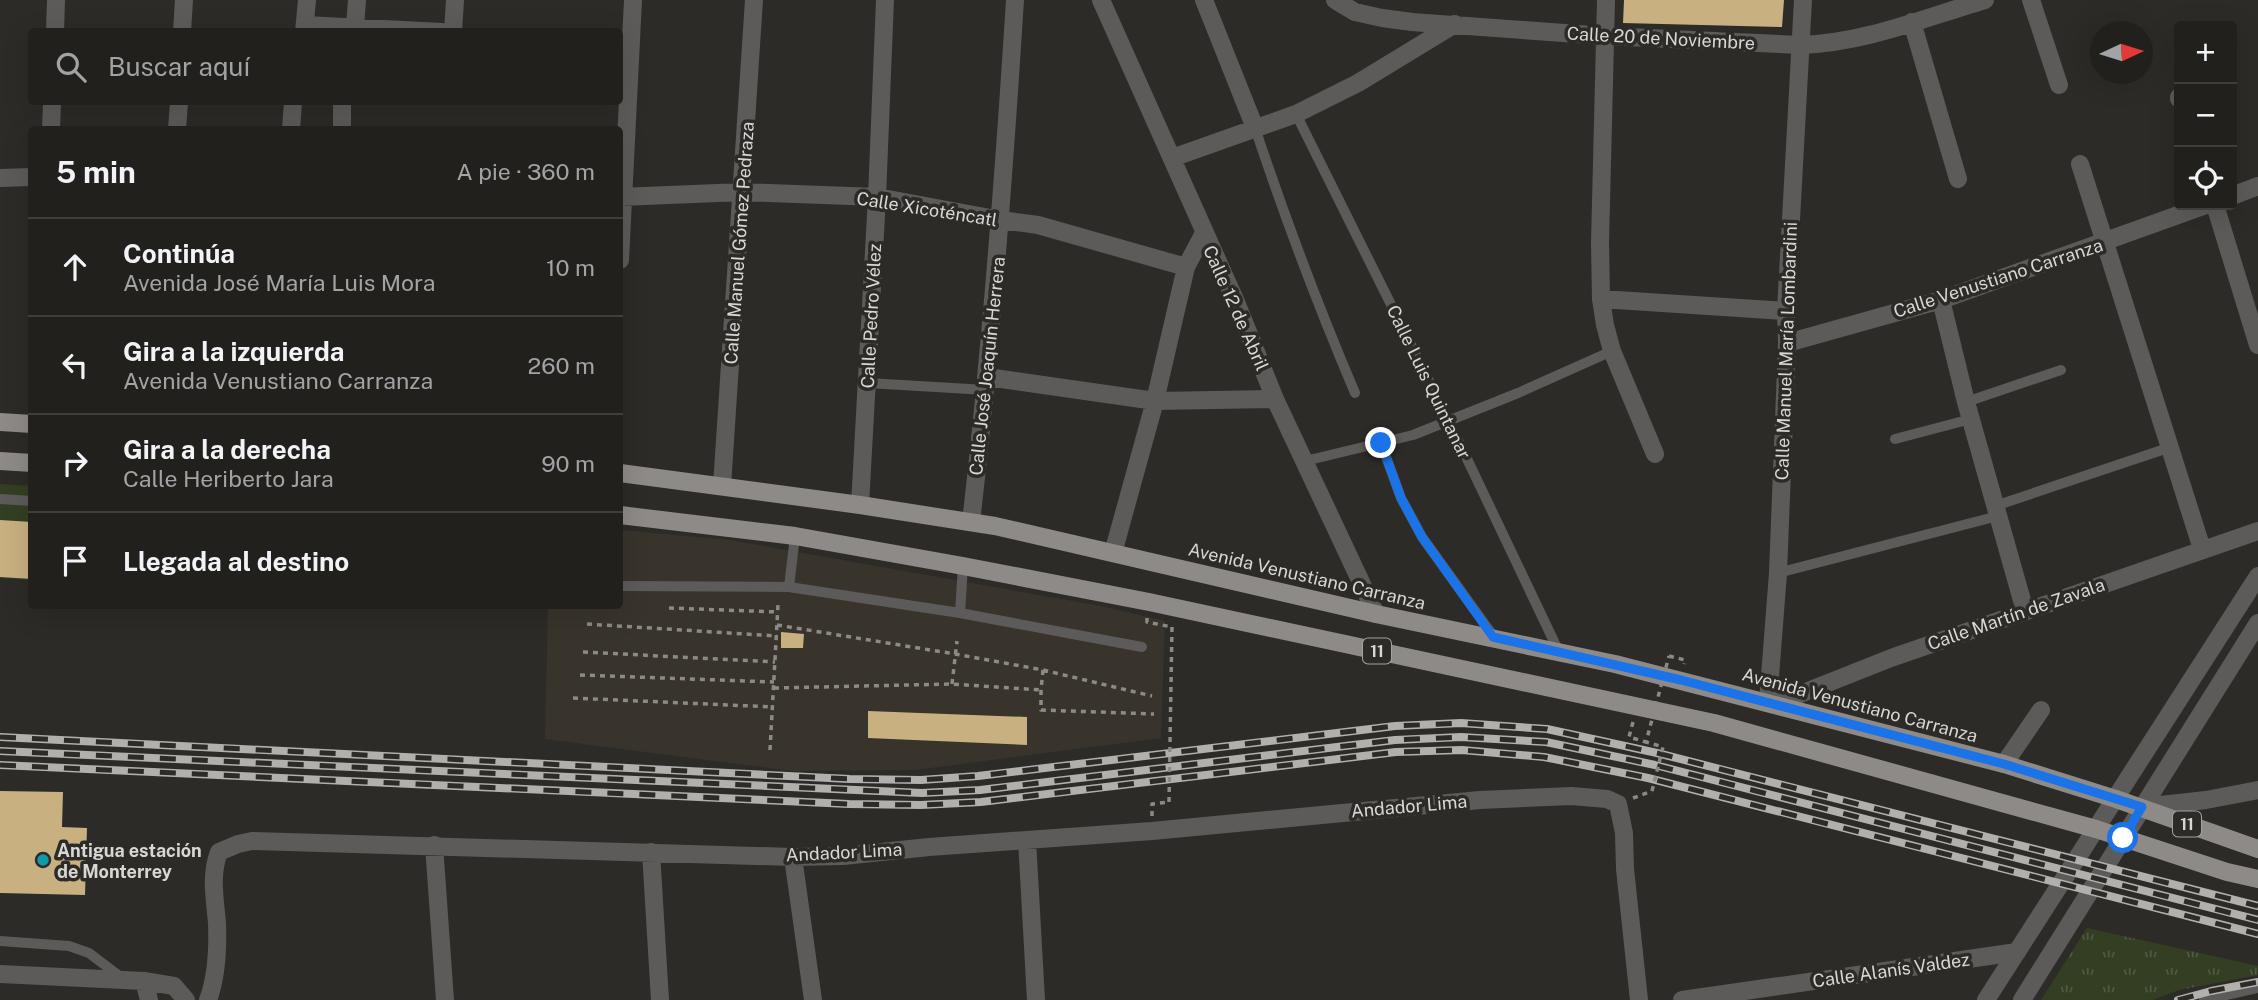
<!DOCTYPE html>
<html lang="es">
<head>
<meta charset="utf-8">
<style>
  body { margin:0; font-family:"Public Sans",sans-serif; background:#2e2d2a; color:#f1f3f6 }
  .controls { position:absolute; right:21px; top:21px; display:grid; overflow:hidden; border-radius:7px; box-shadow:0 7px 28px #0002 }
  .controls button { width:63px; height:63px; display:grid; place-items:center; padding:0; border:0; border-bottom:2px solid #3f3e3b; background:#22201d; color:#f1f3f6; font:35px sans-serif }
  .compass { position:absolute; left:2090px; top:21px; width:63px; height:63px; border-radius:50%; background:#22201d; box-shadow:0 7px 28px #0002; rotate:86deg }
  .stop { position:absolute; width:21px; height:21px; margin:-16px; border:5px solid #1a73e8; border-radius:50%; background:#fff }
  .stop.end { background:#1a73e8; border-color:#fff; box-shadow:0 2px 7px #0008 }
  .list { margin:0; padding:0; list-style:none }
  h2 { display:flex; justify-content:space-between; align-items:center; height:91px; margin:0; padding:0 28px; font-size:30px }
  h2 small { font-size:23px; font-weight:400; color:#a2a3a4 }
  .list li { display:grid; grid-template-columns:46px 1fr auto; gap:21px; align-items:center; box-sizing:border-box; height:98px; padding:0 28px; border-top:2px solid #3f3e3b }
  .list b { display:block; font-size:26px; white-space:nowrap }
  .list p { margin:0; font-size:23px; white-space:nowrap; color:#a2a3a4 }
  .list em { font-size:23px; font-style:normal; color:#a2a3a4 }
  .icon { flex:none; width:38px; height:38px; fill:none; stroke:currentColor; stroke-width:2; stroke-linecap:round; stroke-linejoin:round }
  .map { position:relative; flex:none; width:2258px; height:1000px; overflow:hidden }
  .search { position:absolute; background:#22201d; box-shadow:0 7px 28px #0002; left:28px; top:28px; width:595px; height:77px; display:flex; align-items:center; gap:18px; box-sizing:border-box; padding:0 24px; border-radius:7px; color:#a2a3a4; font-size:26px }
  .panel { position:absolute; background:#22201d; box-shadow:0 7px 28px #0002; left:28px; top:126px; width:595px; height:483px; border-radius:7px }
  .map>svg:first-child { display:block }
  .built { fill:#39342b }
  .park { fill:url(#park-tufts) }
  .pitch { fill:#333e22 }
  .building { fill:#c9b081 }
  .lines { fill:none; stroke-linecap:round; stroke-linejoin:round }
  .path { stroke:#8b8a87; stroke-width:3.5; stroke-dasharray:5 5; stroke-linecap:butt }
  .service { stroke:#5d5b5a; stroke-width:10 }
  .minor { stroke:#5d5b5a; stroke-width:18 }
  .tertiary { stroke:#5d5b5a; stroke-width:18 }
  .primary { stroke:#8e8a88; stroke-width:18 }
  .rail-casing { stroke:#b1b0ad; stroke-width:8 }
  .rail { stroke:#2d2b27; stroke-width:5; stroke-dasharray:16; stroke-linecap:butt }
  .path-bridge { stroke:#8b8a87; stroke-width:3.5; stroke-dasharray:5 5; stroke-linecap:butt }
  .route { stroke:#1a73e8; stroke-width:9 }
  .culture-dot { fill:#0f9aa8; stroke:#2d2b27; stroke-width:2.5 }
  .labels { text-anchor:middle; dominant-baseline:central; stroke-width:7; stroke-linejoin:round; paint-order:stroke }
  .shield { fill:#2d2b27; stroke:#a5a3a1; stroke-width:2 }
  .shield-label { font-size:16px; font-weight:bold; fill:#d8d7d5 }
  .street-label { font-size:18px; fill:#d8d7d5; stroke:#2d2b27 }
  .poi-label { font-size:18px; font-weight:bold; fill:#d8d7d5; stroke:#2d2b27; text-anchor:start }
</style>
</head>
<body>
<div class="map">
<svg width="2258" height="1000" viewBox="0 0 2258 1000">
  <defs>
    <pattern id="park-tufts" width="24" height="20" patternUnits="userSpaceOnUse" patternTransform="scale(1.75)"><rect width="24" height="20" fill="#333e22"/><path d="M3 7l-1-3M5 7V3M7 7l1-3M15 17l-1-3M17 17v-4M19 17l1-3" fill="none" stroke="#505941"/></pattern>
  </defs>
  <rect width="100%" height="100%" fill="#2d2b27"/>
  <path class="built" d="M620 530 730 540 1101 606 1165 621 1161 738 915 770 792 771 545 739 548 606H620Z"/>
  <path class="park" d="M2087 928 2258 966V975L2179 990 2152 1000H2041Z"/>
  <path class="pitch" d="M0 484 31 486V580L0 578Z"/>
  <path class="building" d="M1624 0H1784L1782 27 1623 23Z
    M0 520 32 522V579L0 577Z
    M781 632 804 634 803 648H781Z
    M868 711 1027 717V745L868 738Z
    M0 791 63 792 62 827 87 828 85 895 0 893Z"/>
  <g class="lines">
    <path class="path" d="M669 608 778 612
      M1147 618V622L1172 627
      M587 624 777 636
      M777 625 955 654 1043 670 1152 696
      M583 652 775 662
      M1669 656 1685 660 1684 664
      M1043 670 1041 690V710L1154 714
      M580 675 774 682
      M952 684 957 641
      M774 688 952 684 1041 690
      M573 698 773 707
      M1633 722 1629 737 1646 742
      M770 750 778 605
      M1633 798 1652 791
      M1152 816V804L1169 802"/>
    <path class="service" d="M1296 114 1449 421 1559 652
      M1255 128C1285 218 1318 306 1355 393
      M868 383 986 390
      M1966 402 2061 370
      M1895 439 1971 419
      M1381 443 1401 498 1422 537 1494 637
      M1305 461 1413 435 1518 393 1612 351
      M0 499 32 501
      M1995 506 2171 447
      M795 536 789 587 960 613 963 566
      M1778 573 1998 516
      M620 586 789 587
      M960 613 1142 647
      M0 941 69 946 89 953 122 978
      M2204 1000 2258 988"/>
    <path class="minor" d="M1101 0 1236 302 1275 399 1376 614
      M1204 0 1255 128
      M1335 0 1355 12 1382 18 1412 22 1605 36 1800 45C1864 43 1924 18 1985 0
      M1606 0 1600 243 1601 299 1605 325 1612 351 1655 454
      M2031 0 2059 85
      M1912 22 1958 179
      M305 25 442 32
      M355 27 357 0
      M55 32 56 0
      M182 32 184 0
      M304 32 307 0
      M453 32 455 0
      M2179 97V99
      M342 102V130
      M51 130 52 102
      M177 130 179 102
      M291 130 293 102
      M1172 158 1296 114 1358 83 1455 24
      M2080 164 2202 549
      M0 178 32 177
      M2232 196 2258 186
      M620 197 742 192 877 197 1001 220 1038 225 1186 267
      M2215 205 2258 345
      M620 260 633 0
      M1601 299 1786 311
      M1941 300 1966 402 2025 611
      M1787 343 1941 300 2206 205
      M987 377 1155 401 1275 399
      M722 486 754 0
      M860 505 877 197 885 0
      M971 522C991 349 1004 175 1015 0
      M1113 553 1155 401 1186 267 1204 233
      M1775 704 1891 658 2258 531
      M2004 764 2041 710
      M2142 807 2206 800 2258 790
      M1027 840 1036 1000
      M434 845 445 1000
      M651 852 660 1000
      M793 857 813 1000
      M0 974 144 981 174 986 186 1000
      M144 981 149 1000
      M208 1000C217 976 218 949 217 923 215 899 210 875 219 852L238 844 252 841 793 857 843 856 929 847 1152 831 1480 800 1571 796 1607 799 1618 804 1624 833 1625 869 1639 1000
      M1682 1000 2017 952"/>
    <path class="tertiary" d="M1768 702 1778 573 1787 343 1786 311 1803 0
      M1986 1000 2258 576
      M2022 1000 2258 623"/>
    <path class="primary" d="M0 422 32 424
      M0 461 32 463
      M620 473 860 505 995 526 1376 614 1615 664 2004 764 2116 799 2258 849
      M620 515 795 536 963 566 1149 602 1714 723 2096 829 2227 872 2258 879"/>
    <defs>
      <path id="rail" d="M0 737 850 779 921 780 978 776 1395 726 1461 723 1547 729 1657 753 2258 906
        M0 751 922 793 980 790 1395 740 1461 737 1546 742 1655 765 2258 920
        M0 765 849 804 921 805 981 802 1396 752 1462 750 1544 757 1648 778 2258 934
        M2178 1000 2211 991 2258 982"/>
    </defs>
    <use href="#rail" class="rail-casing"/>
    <use href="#rail" class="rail"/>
    <path class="path-bridge" d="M1652 791 1663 747 1646 742 1669 656
      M1169 802 1172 627"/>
  </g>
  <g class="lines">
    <path class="route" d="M1381 443 1401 498 1422 537 1493 637 1681 680 2004 764 2142 807 2123 838"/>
  </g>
  <circle class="culture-dot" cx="43" cy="860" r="7"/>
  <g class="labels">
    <g class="shield">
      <rect x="1363" y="638.5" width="28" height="25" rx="5"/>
      <rect x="2173" y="811.5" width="28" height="25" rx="5"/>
    </g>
    <g class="shield-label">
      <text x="1377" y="651">11</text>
      <text x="2187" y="824">11</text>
    </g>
    <g class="street-label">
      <text transform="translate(1661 38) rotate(3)">Calle 20 de Noviembre</text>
      <text transform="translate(927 209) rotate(9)">Calle Xicoténcatl</text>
      <text transform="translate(739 243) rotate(-86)">Calle Manuel Gómez Pedraza</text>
      <text transform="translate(1998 278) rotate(-18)">Calle Venustiano Carranza</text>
      <text transform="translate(1236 308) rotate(66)">Calle 12 de Abril</text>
      <text transform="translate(871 316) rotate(-87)">Calle Pedro Vélez</text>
      <text transform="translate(1786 351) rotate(-88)">Calle Manuel María Lombardini</text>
      <text transform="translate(987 366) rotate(-84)">Calle José Joaquín Herrera</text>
      <text transform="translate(1429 382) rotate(64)">Calle Luis Quintanar</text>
      <text transform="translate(1307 576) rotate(13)">Avenida Venustiano Carranza</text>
      <text transform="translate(2016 614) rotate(-19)">Calle Martín de Zavala</text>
      <text transform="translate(1860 705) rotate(15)">Avenida Venustiano Carranza</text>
      <text transform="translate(1409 806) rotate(-5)">Andador Lima</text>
      <text transform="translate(844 852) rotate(-3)">Andador Lima</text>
      <text transform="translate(1891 970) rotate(-8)">Calle Alanís Valdez</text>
    </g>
    <g class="poi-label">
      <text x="57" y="850">Antigua estación<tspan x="57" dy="21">de Monterrey</tspan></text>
    </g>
  </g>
</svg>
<div class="controls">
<button>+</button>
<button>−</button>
<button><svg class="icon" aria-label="locate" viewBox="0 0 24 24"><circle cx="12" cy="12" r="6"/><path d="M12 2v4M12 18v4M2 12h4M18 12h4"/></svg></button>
</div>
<svg class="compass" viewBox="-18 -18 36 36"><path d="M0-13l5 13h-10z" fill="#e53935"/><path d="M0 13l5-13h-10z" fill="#a2a3a4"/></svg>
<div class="stop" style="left:2123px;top:838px"></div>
<div class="stop end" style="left:1381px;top:443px"></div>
<div class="search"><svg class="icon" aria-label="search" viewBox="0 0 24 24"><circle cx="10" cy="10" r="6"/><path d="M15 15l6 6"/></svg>Buscar aquí</div>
<section class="panel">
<h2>5 min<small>A pie · 360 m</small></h2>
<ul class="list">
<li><svg class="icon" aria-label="ahead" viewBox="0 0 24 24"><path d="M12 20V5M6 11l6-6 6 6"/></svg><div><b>Continúa</b><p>Avenida José María Luis Mora</p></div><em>10 m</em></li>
<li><svg class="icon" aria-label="left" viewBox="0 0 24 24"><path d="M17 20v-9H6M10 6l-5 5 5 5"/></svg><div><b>Gira a la izquierda</b><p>Avenida Venustiano Carranza</p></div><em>260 m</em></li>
<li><svg class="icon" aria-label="right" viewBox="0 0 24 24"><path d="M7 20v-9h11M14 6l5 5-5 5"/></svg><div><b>Gira a la derecha</b><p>Calle Heriberto Jara</p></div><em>90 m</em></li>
<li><svg class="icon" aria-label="arrive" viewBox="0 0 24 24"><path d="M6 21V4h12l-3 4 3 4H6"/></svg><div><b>Llegada al destino</b></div></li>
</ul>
</section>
</div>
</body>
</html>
